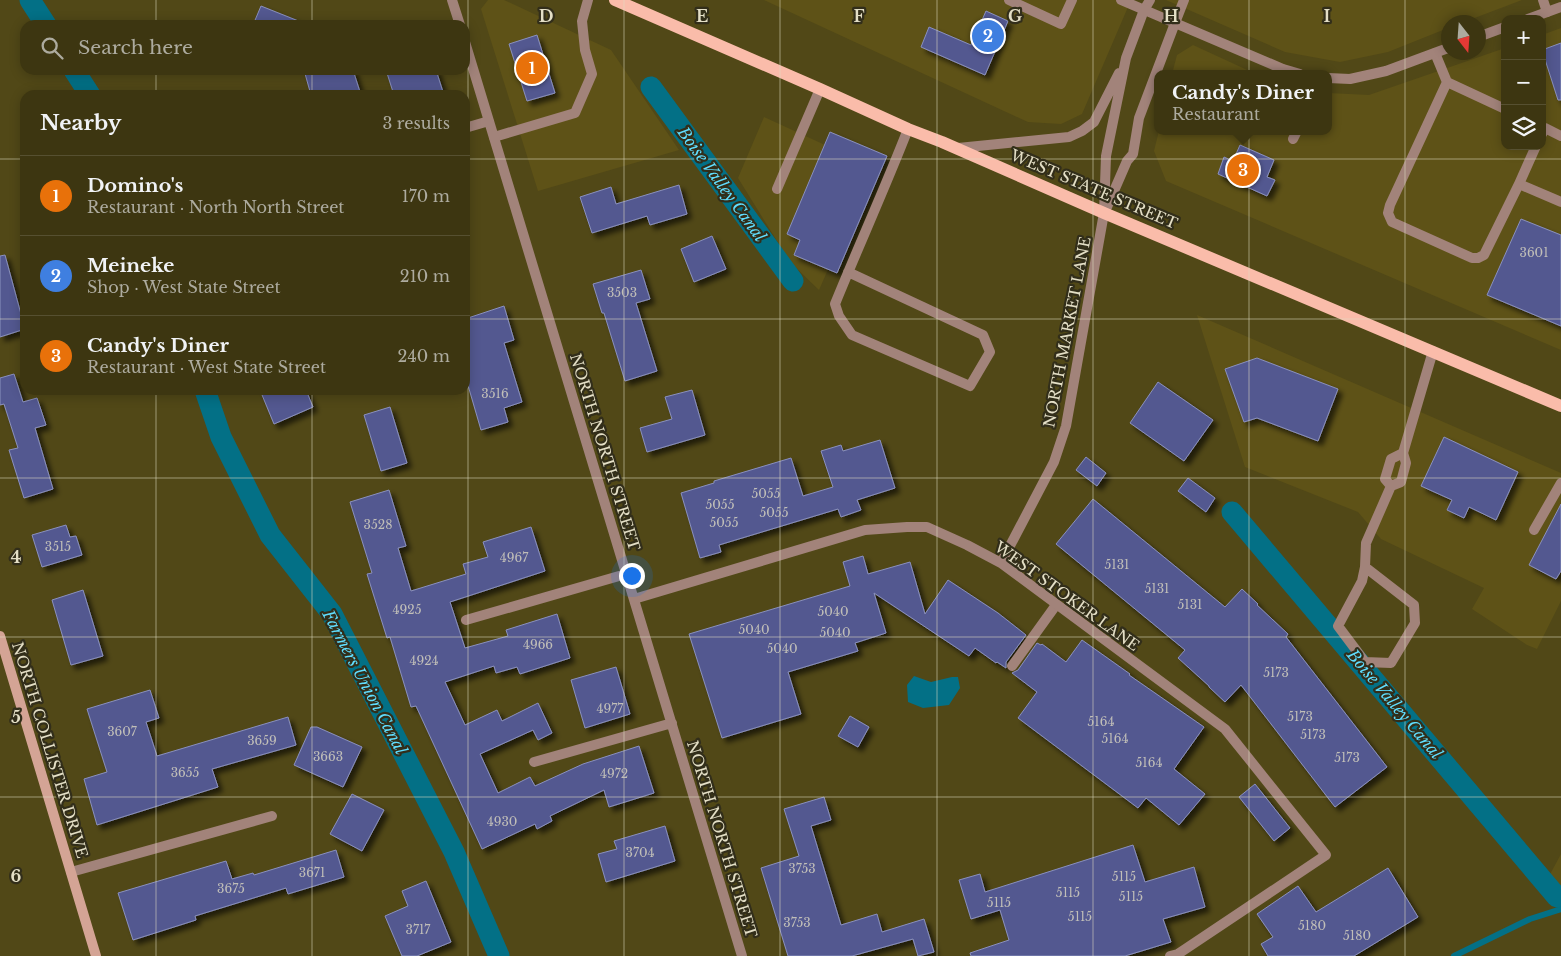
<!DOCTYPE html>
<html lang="en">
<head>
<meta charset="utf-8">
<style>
  body { margin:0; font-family:"Libre Baskerville",serif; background:#48411f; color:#f1f3f6 }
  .controls { position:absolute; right:15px; top:15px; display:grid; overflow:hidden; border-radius:10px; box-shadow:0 2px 12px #0003 }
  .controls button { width:45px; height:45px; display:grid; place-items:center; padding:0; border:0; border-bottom:1px solid #565031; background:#3d3611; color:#f1f3f6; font:25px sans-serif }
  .compass { position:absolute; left:1441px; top:15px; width:45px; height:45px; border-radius:50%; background:#3d3611; box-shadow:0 2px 12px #0003; rotate:163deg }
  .you { position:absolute; left:631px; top:575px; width:18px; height:18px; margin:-12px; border:4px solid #fff; border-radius:50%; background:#1a73e8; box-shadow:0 0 0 8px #1a73e833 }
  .badge { display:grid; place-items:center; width:32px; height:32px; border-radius:50%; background:#a7b1fc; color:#fff; font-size:16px; font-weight:700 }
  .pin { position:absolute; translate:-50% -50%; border:2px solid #fff; box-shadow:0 1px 5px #0006 }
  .popup { position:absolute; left:1154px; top:70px; width:178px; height:65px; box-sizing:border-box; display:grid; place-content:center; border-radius:10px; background:#3d3611; filter:drop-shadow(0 1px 4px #0005); font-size:16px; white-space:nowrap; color:#adab9f }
  .popup b { font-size:19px; color:#f1f3f6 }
  .popup::after { content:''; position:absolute; left:50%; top:100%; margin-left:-10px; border:10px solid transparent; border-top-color:#3d3611 }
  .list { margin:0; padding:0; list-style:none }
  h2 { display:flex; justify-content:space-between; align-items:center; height:65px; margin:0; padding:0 20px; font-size:21px }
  h2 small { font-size:16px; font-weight:400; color:#adab9f }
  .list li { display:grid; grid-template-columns:32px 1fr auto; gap:15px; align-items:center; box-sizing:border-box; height:80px; padding:0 20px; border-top:1px solid #565031 }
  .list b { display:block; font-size:19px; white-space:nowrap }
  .list p { margin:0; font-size:16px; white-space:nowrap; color:#adab9f }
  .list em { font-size:16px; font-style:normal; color:#adab9f }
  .icon { flex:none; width:28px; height:28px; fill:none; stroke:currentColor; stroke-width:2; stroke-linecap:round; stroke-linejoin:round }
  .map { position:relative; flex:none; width:1561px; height:956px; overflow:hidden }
  .search { position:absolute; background:#3d3611; box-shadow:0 2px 12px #0003; left:20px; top:20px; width:450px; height:55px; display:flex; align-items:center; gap:12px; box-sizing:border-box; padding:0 18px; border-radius:15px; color:#adab9f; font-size:19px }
  .panel { position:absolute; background:#3d3611; box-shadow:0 2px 12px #0003; left:20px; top:90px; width:450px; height:305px; border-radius:15px }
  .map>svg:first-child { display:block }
  .built { fill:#5e5217 }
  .water { fill:#037086 }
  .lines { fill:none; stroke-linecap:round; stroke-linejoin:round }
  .stream { stroke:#037086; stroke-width:6 }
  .canal { stroke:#037086; stroke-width:21 }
  .building { fill:#535990; stroke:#8a90be; filter:url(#shadow) }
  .lane { stroke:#a2837a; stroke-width:10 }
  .street { stroke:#a2837a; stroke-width:10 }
  .secondary { stroke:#d4a495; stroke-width:10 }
  .primary { stroke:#fabcaa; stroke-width:12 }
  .grid { fill:none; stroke:#e4dfc6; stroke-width:1; stroke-opacity:0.55 }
  .labels { text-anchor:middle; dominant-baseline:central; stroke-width:4.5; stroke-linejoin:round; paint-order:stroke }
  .number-label { font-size:12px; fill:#c0beb8 }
  .street-label { font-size:15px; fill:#e4dfc6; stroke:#322e1a }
  .water-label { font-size:16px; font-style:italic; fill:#60deff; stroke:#322e1a }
  .grid-label { font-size:16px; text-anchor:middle; font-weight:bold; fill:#e4dfc6; stroke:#322e1a; stroke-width:4.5; stroke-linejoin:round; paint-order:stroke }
</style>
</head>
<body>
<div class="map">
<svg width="1561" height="956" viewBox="0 0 1561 956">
  <defs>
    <filter id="shadow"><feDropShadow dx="4.5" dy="4.5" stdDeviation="2.5" flood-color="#0009"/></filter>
  </defs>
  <rect width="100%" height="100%" fill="#514817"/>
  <path class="built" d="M488 0H504L611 50 679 150 538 191 481 9Z
    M764 0H1131L1082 114 1061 124 1028 122Z
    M1166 0H1522L1464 22H1448V28L1388 52 1340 62 1285 52Z
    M1561 28V350L1166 181 1154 151 1159 131H1328V93L1369 95 1505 48V146H1542V35Z
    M1193 45 1256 74H1172L1177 55Z
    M764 117 873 167 819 290 790 262 738 178Z
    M1197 315 1561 473V601L1537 649 1527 645 1472 609 1484 588 1381 539 1358 512 1245 467Z
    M1561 854V889L1548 878Z"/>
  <path class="water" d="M914 676 931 682 952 677H958L960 688 949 705 923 708 908 702 907 685Z"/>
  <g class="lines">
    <path class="stream" d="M1454 956 1530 919 1561 909"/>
    <path class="canal" d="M30 0 46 25
      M74 70 90 95
      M651 87 793 281
      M205 390 221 437 270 535 332 614 454 852 499 956
      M1232 512 1557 897"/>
  </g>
  <path class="building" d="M261 6 306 24V25H253Z
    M986 11 1008 21 985 75 921 47 929 27 971 45Z
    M537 35 555 93 527 101 509 44Z
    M1561 43V100H1558L1542 50Z
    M304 70H353L361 95H311Z
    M386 70H436L444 95H394Z
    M830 132 887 156 837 273 794 255 800 240 787 234Z
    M1240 145 1274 160 1267 177 1275 180 1267 196 1218 174 1224 157 1233 161Z
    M679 185 687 214 650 225 647 216 592 233 580 197 611 187 616 204Z
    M1521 219 1561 235V326L1487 295Z
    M712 236 726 269 694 282 681 249Z
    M5 255 25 329 0 337V256Z
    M641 270 650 299 636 303 657 371 625 381 604 313H602L593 284Z
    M504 306 514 340 504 343 522 402 504 408 508 422 481 430 465 375V319Z
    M1257 358 1338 389 1318 441 1257 418 1244 422 1225 369Z
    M14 374 23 402 37 398 46 425 35 428 53 489 24 498 9 450 18 448 4 404 0 405V378Z
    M1158 382 1213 420 1184 461 1130 423Z
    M260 390H306L313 407 274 424Z
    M692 390 705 435 647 452 640 428 672 419 665 397Z
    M390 407 407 463 381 471 364 415Z
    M1444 437 1518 472 1496 520 1469 507 1464 518 1447 510 1452 500 1421 486Z
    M880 440 895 488 857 500 861 510 841 517 838 509 719 545 721 552 700 558 681 493 714 483V481L791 458 803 496 833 487 821 451 841 445 843 451Z
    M1086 457 1106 473 1097 486 1076 470Z
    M1188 478 1215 498 1206 512 1178 491Z
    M389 490 406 546 398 548 411 591 466 574 463 564 488 557 483 542 531 527 545 571 450 602 465 648 508 636 506 630 557 614 570 658 520 674 517 667 496 673 494 666 445 682 465 725 497 710 502 721 538 703 552 733 538 740 533 730 480 754 498 793 530 777 535 786 583 764 639 746 654 793 609 807 604 790 550 816 552 821 537 829 535 824 482 849 416 706 411 707 390 637 387 638 367 574 372 573 350 502Z
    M1093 499 1225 607 1242 589 1258 604 1257 605 1288 634 1286 637 1387 767 1335 807 1241 685 1225 702 1209 687V686L1178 658 1185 650 1056 544Z
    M1561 504V571L1556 579 1529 565Z
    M66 525 70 537 76 536 82 555 42 567 32 535Z
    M863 556 868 574 910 562 925 614 948 580 998 613 1026 635 1006 662V668L997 662 996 663 975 648 969 656 874 593 886 633 855 643 858 651 788 672 801 714 722 738 689 634 850 586 843 562Z
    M83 590 103 656 71 665 52 600Z
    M1082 640 1130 674 1129 675 1204 727 1174 769 1205 794 1179 825 1146 798 1138 808 1018 718 1037 692 1012 673 1018 670 1037 643 1041 645 1042 644 1066 662Z
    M616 667 630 714 585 728 571 680Z
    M150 690 159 718 146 722 157 756 288 717 296 745 212 769 218 787 97 825 84 779 107 772 87 709Z
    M850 716 869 727 858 747 838 736Z
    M311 727H317L362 747 343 787 294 765Z
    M1255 784 1290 828 1274 841 1239 797Z
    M352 794 384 810 362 851 330 834Z
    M824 797 831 820 811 826 841 925 877 914 882 932 924 919 934 952 918 956 913 939 852 956H788L761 868 799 856 784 809Z
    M665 826 675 861 606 882 598 854 617 849 614 841Z
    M1133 845 1145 882 1194 867 1205 907 1163 919 1171 942 1125 956H971L970 953 1009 940 1000 910 971 919 959 880 980 874 985 892Z
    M336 850 344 877 288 894 286 888 195 916 196 920 133 940 118 893 226 861 232 879 253 873 254 875Z
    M1388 868 1418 917 1354 956H1268L1261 944 1273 937 1257 914 1298 886 1316 912Z
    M426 881 451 942 417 956H402L385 916 408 906 402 891Z"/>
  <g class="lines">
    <path class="lane" d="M1009 0 1061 24 1072 0
      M1543 0 1547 12
      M1144 10 1150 0
      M1175 23 1184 0
      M1435 53 1447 82
      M1505 109 1447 82 1390 205 1388 213 1392 222 1472 258H1478L1484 255 1519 184
      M1542 134 1545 128 1561 136
      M494 137 575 113 592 74 585 50 582 21 588 0
      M1293 139 1297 131
      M1536 146 1519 184 1561 202
      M777 189 820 89
      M848 272 983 335 990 352 970 386 852 335 839 316 835 304C859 245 885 188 908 129
      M1403 453 1391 459 1385 479 1391 486 1401 482 1406 463 1403 453 1433 351
      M1534 530 1561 483
      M1365 567 1414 605 1415 623 1391 663 1365 662 1338 626 1362 581 1365 567 1366 543 1391 486
      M1012 666 1056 605"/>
    <path class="street" d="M452 0 460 25
      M1121 0 1283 69 1300 74
      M1528 19 1561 7
      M1478 37 1505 27
      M465 42 742 956
      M1328 78 1350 79 1386 71 1448 48
      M465 128 489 121
      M958 148 1069 137 1082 131 1094 122 1119 73
      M1107 207 1127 161 1133 154 1139 118 1175 23
      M1001 563 1054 462 1066 426 1104 213 1106 156 1126 58 1144 10
      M634 599 865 530 907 527H927L967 545 1001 563 1225 729 1326 855 1178 954 1170 956
      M466 620 626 574
      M534 762 672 723
      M71 872 272 816"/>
    <path class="secondary" d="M0 636 96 956"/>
    <path class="primary" d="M615 0 820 89 908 129 942 142 1104 213 1561 406"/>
  </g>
  <path class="grid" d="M156 0V25M312 0V25M468 0V956M624 0V956M780 0V956M937 0V956M1093 0V956M1249 0V956M1405 0V956M156 70V95M312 70V95M0 159H25M465 159H1561M0 319H25M465 319H1561M156 390V956M312 390V956M0 478H1561M0 637H1561M0 797H1561"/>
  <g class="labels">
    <g class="number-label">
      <text x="1534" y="252">3601</text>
      <text x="622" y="292">3503</text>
      <text x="495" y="393">3516</text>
      <text x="766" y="493">5055</text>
      <text x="720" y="504">5055</text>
      <text x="774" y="512">5055</text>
      <text x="724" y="522">5055</text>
      <text x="378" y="524">3528</text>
      <text x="58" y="546">3515</text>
      <text x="514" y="557">4967</text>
      <text x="1117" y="564">5131</text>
      <text x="1157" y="588">5131</text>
      <text x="1190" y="604">5131</text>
      <text x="407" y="609">4925</text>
      <text x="833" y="611">5040</text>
      <text x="754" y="629">5040</text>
      <text x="835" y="632">5040</text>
      <text x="538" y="644">4966</text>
      <text x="782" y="648">5040</text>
      <text x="424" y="660">4924</text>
      <text x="1276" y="672">5173</text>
      <text x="610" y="708">4977</text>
      <text x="1300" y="716">5173</text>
      <text x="1101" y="721">5164</text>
      <text x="122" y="731">3607</text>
      <text x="1313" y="734">5173</text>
      <text x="1115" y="738">5164</text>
      <text x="262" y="740">3659</text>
      <text x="328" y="756">3663</text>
      <text x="1347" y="757">5173</text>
      <text x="1149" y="762">5164</text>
      <text x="185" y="772">3655</text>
      <text x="614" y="773">4972</text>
      <text x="502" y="821">4930</text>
      <text x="640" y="852">3704</text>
      <text x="802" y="868">3753</text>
      <text x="312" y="872">3671</text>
      <text x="1124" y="876">5115</text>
      <text x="231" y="888">3675</text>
      <text x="1068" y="892">5115</text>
      <text x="1131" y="896">5115</text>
      <text x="999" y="902">5115</text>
      <text x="1080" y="916">5115</text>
      <text x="797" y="922">3753</text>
      <text x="1312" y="925">5180</text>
      <text x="418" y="929">3717</text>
      <text x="1357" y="935">5180</text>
    </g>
    <g class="street-label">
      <text transform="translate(1094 189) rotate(23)">WEST STATE STREET</text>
      <text transform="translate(1067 332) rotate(-79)">NORTH MARKET LANE</text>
      <text transform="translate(605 452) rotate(73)">NORTH NORTH STREET</text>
      <text transform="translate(1067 596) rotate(36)">WEST STOKER LANE</text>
      <text transform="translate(50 750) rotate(73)">NORTH COLLISTER DRIVE</text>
      <text transform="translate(722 839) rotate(73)">NORTH NORTH STREET</text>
    </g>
    <g class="water-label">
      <text transform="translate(722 184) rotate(54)">Boise Valley Canal</text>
      <text transform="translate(365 682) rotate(62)">Farmers Union Canal</text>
      <text transform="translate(1395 704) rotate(50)">Boise Valley Canal</text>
    </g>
  </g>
  <g class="grid-label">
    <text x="546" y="22">D</text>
    <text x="702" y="22">E</text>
    <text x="859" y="22">F</text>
    <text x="1015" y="22">G</text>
    <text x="1171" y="22">H</text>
    <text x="1327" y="22">I</text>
    <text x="16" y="563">4</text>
    <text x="16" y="723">5</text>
    <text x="16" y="882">6</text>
  </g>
</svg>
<div class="controls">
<button>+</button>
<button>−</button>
<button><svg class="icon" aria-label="layers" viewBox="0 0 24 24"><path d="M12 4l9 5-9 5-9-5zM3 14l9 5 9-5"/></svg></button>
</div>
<svg class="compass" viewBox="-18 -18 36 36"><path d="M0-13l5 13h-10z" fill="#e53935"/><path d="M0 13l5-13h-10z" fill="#adab9f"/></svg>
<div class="you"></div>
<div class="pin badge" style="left:532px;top:68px;background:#e8710a">1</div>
<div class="pin badge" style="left:988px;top:36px;background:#3f7fe0">2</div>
<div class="pin badge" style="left:1243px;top:170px;background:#e8710a">3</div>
<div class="popup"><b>Candy's Diner</b>Restaurant</div>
<div class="search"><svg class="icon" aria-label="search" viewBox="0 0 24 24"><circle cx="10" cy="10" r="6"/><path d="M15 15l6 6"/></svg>Search here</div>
<section class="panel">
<h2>Nearby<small>3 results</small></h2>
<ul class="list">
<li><span class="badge" style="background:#e8710a">1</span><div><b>Domino's</b><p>Restaurant · North North Street</p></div><em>170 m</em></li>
<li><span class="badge" style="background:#3f7fe0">2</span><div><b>Meineke</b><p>Shop · West State Street</p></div><em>210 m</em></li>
<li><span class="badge" style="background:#e8710a">3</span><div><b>Candy's Diner</b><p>Restaurant · West State Street</p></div><em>240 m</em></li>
</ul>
</section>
</div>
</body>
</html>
